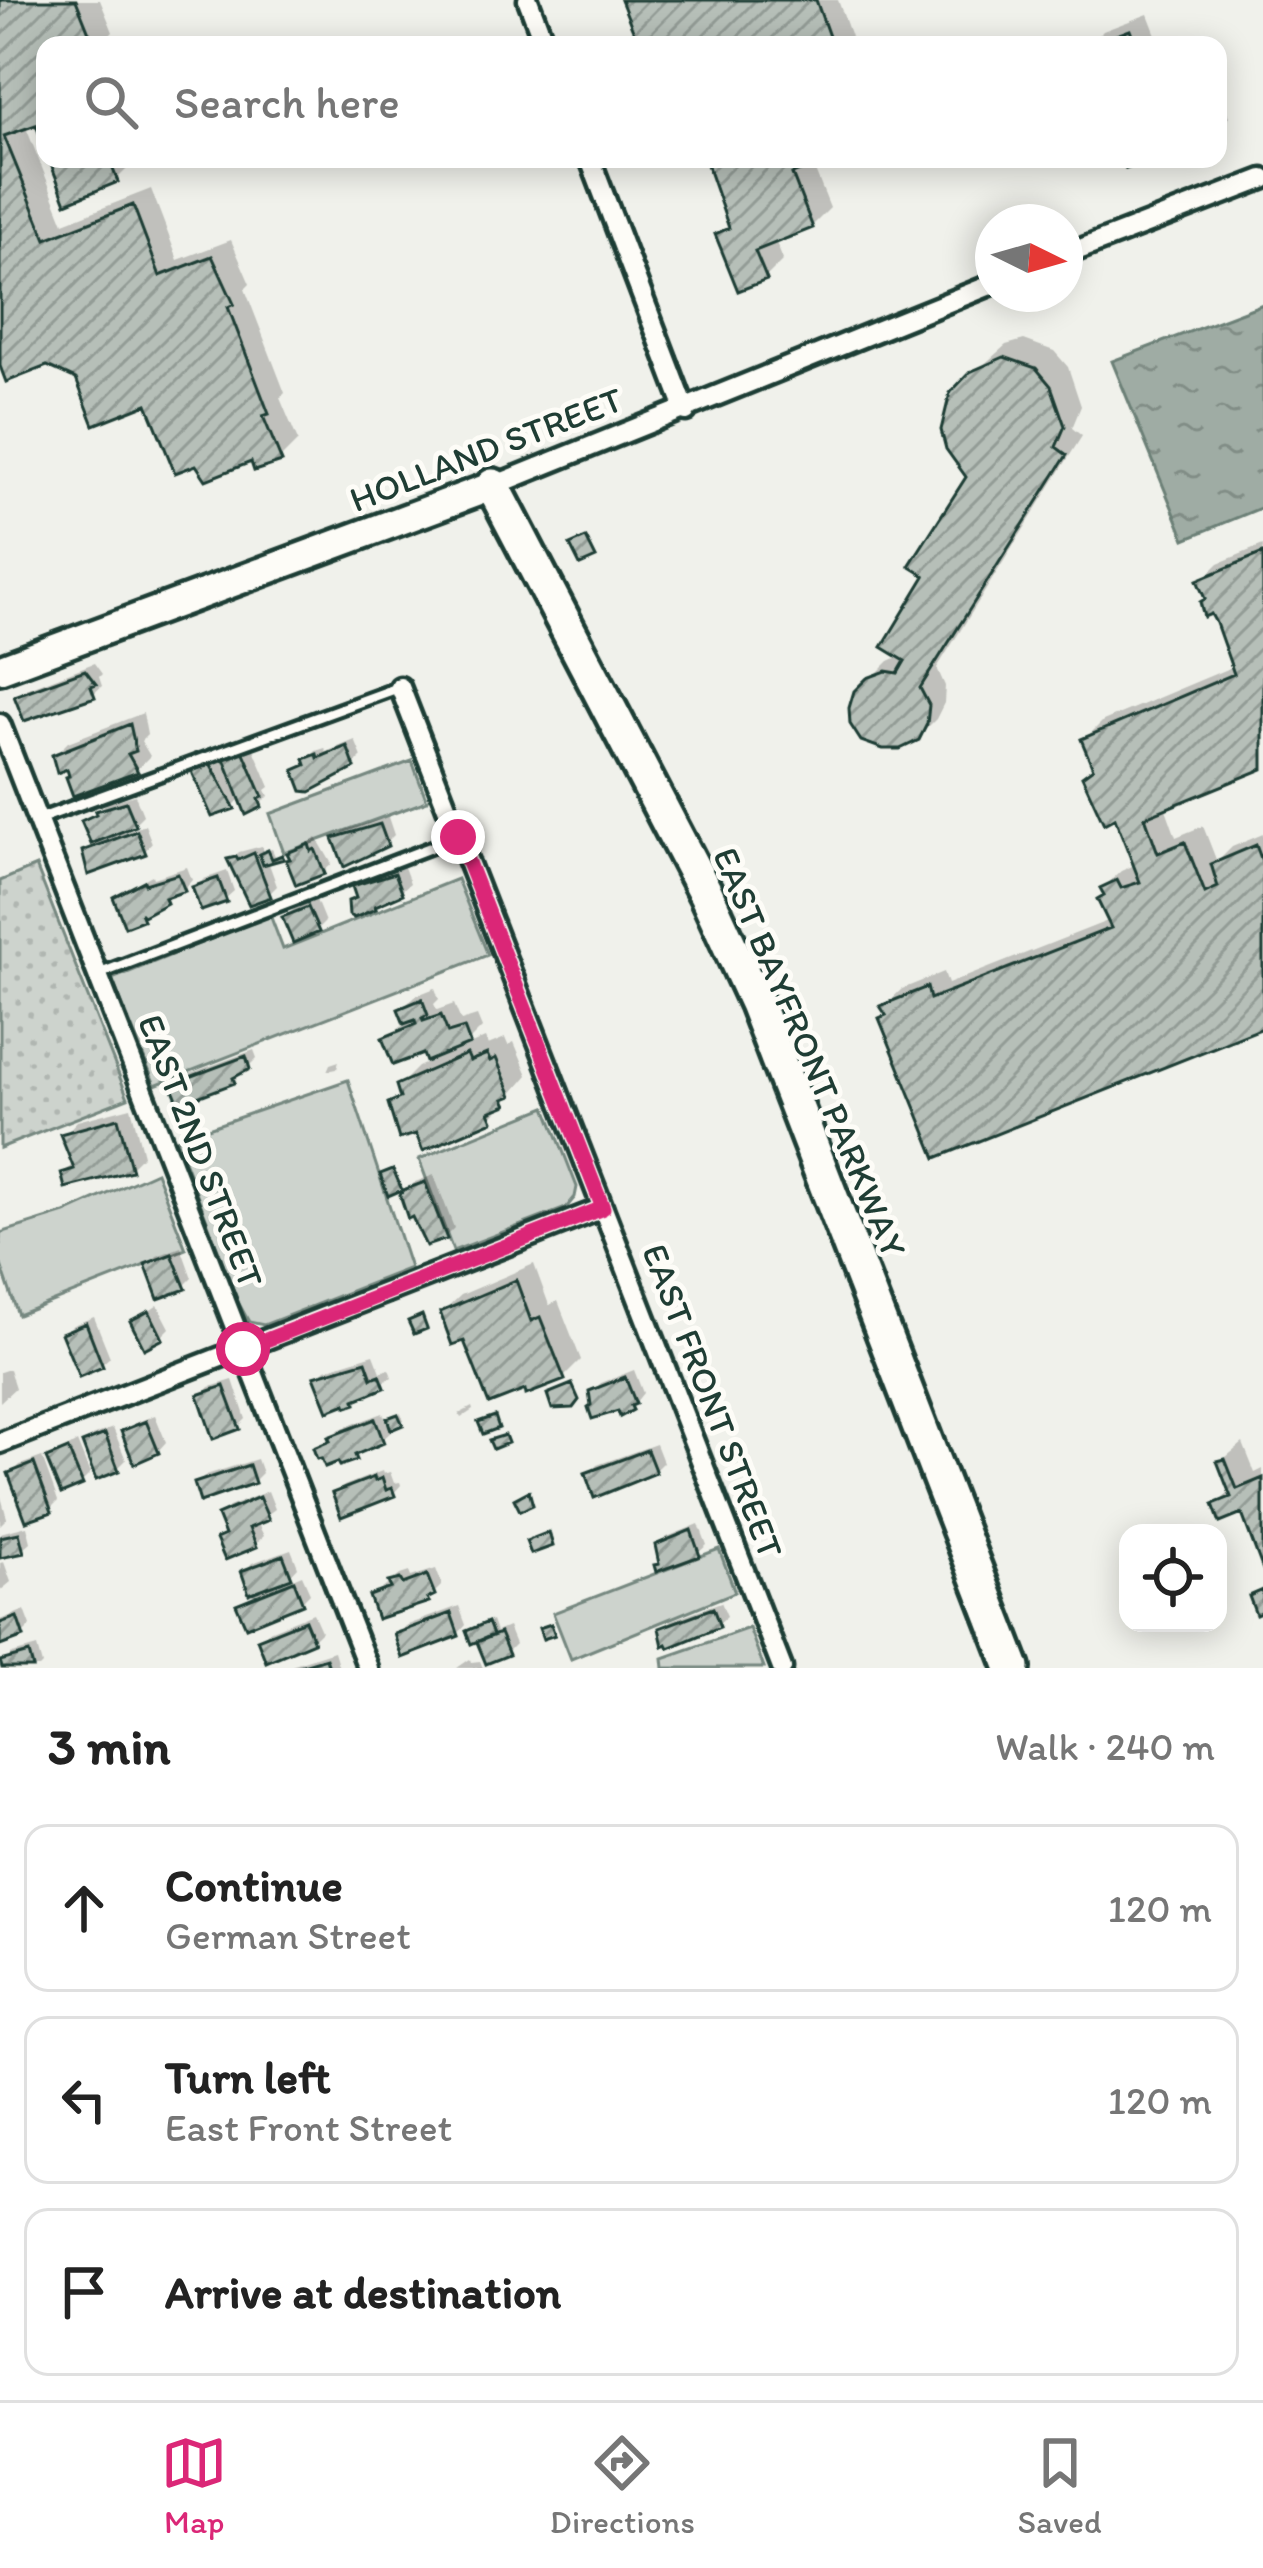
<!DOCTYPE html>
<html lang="en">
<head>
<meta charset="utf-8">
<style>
  body { margin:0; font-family:Itim,sans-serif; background:#f2f2f2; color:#222 }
  .controls { position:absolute; right:36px; bottom:36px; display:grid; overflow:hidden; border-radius:24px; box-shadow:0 6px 30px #0003 }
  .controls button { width:108px; height:108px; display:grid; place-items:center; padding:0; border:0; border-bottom:3px solid #e0e0e0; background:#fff; color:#222; font:60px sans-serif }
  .compass { position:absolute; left:975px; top:204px; width:108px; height:108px; border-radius:50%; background:#fff; box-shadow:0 6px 30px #0003; rotate:95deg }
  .stop { position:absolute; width:36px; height:36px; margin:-27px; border:9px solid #db2777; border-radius:50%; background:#fff }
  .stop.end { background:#db2777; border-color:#fff; box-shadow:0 3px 12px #0008 }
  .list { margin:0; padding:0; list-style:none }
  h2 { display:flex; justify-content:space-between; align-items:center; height:156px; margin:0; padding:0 48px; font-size:51px }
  h2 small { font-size:39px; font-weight:400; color:#767676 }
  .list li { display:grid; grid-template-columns:78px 1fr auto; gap:36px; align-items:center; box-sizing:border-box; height:168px; margin:0 24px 24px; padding:0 24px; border:3px solid #e0e0e0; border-radius:24px }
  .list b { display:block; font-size:45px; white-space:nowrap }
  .list p { margin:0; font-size:39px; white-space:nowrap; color:#767676 }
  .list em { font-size:39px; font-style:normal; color:#767676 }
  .icon { flex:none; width:66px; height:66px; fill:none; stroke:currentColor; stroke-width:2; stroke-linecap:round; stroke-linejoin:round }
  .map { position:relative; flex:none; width:1263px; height:1668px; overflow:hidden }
  .search { position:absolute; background:#fff; box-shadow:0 6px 30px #0003; left:36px; right:36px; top:36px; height:132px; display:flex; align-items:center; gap:30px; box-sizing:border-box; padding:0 42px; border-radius:24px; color:#767676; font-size:45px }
  .sheet { height:732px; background:#fff }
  nav { display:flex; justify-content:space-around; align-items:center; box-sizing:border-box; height:168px; border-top:3px solid #e0e0e0; background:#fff; font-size:33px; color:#767676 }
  nav a { display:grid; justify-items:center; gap:6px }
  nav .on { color:#db2777 }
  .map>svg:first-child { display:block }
  .grass { fill:#cdd3cd; stroke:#768880; stroke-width:3 }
  .park { fill:url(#park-dots); stroke:#768880; stroke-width:3 }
  .water { fill:url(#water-ripples); stroke:#6c8077; stroke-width:3 }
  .shadow { fill:#0003 }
  .building { fill:url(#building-hatch); stroke:#1f3d34; stroke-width:3 }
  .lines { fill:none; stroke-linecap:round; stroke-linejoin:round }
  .lane-casing { stroke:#1f3d34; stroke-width:18 }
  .street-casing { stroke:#1f3d34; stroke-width:27 }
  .secondary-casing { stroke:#1f3d34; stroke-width:36 }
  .highway-casing { stroke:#1f3d34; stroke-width:42 }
  .lane { stroke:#fdfcf7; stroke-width:9 }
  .street { stroke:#fdfcf7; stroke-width:18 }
  .secondary { stroke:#fdfcf7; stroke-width:27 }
  .highway { stroke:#fdfcf7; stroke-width:33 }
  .route { stroke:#db2777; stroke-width:15 }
  .labels { text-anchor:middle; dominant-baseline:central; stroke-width:10; stroke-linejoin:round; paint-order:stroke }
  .street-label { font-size:36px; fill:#1f3d34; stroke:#fdfcf7 }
</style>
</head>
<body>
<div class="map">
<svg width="1263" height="1668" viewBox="0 0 1263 1668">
  <defs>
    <pattern id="park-dots" width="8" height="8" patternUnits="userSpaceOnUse" patternTransform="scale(3)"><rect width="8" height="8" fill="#cdd3cd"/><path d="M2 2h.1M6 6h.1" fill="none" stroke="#b0b6b1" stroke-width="1.8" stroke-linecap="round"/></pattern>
    <pattern id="water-ripples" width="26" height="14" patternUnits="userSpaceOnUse" patternTransform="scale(3)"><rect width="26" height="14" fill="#9faca4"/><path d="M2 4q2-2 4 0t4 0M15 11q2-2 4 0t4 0" fill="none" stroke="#818d86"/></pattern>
    <pattern id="building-hatch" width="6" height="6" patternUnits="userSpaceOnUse" patternTransform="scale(3)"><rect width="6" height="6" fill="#b6bfb8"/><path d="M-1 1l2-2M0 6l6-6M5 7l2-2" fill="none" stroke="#939c96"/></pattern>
  </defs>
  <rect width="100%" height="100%" fill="#f0f1eb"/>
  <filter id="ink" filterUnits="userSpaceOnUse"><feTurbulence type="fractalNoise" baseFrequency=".00833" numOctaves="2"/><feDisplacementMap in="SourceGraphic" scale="24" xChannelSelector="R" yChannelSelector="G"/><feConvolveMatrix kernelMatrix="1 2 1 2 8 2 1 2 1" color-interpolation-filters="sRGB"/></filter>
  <g filter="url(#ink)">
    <path class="grass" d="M412 761 427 801 284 853 270 814Z
      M457 879 488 955 155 1085 112 979 270 915 283 949Z
      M348 1080 410 1268 264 1325 249 1322 238 1302 176 1139Z
      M546 1107 577 1187 575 1197 566 1208 453 1251 419 1159Z
      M156 1172 186 1249 18 1315 0 1262V1233L65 1213Z
      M719 1549 735 1592 571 1659 553 1613Z
      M749 1628 764 1668H664L663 1658Z"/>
    <path class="park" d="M36 866 128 1098 0 1148V881Z"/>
    <path class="water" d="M1263 304V507L1185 539 1112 361Z"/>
    <path class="shadow" d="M0 0H100L113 32 100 45H45V140L38 121 25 125 64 223 151 189 178 260 231 240 250 284 245 289 285 393 280 398 298 441 280 459 253 458 149 400 47 363 0 358Z
      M624 0H838L854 45H642Z
      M1148 14 1160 45H1089L1103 31Z
      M1218 87 1229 117 1218 127Z
      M53 159H133L134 162 116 180Z
      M708 159H823L812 163 830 208 812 226 775 240 783 260 765 278 719 235 730 223Z
      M1024 340 1054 351 1068 367 1081 406 1072 428 1082 436 937 668 945 686 944 703 936 719 917 738 857 693 889 661 902 655 970 477 972 375 1006 345Z
      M1263 545V766L1165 806 1176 837 1203 826 1217 862 1232 847 1263 834V1026L888 1013 884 1006 902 989 944 972 948 984 1110 920 1103 888 1121 871 1137 864 1085 739 1103 721 1234 666 1201 581 1219 563Z
      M94 663 102 674 99 677 102 686 93 694 18 697 26 689Z
      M143 713 147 735 141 741 150 756 137 769 75 792 69 765 55 755 68 742Z
      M355 740 362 757 354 765 297 771 316 751 325 748 326 752Z
      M251 742 270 787 266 790 269 796 260 805 242 797 233 806 196 769 218 755 222 761 234 749Z
      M135 795 143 815 126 832 145 825 152 843 144 852H85L94 843 85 822 107 803Z
      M388 817 394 835 386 843 337 838 345 830Z
      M317 838 332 864 323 872 292 858 291 853Z
      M262 846 264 852 272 849 275 856 268 861 277 886 269 894 231 860 239 852Z
      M187 867 192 880 184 889 127 923 116 898 125 890 152 875 153 878Z
      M404 867 410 883 401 891 351 902 358 895 356 887 364 878Z
      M227 871 234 891 225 899 195 888 204 879Z
      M316 900 325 922 317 930 286 917 294 909Z
      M435 988 439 999 434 1004 437 1010 454 1004 461 1021 477 1016 482 1028 462 1048 485 1038 488 1045 505 1038 508 1045 514 1042 528 1075 491 1118 415 1129 391 1104 403 1092 400 1085 418 1067 429 1062 424 1051 386 1039 406 1023 402 1009 415 996Z
      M254 1050 257 1058 234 1081 175 1085 183 1076Z
      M339 1061 337 1069 327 1071 330 1064Z
      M131 1107 143 1155 130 1168 64 1173 75 1162 64 1135 77 1121Z
      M434 1175 454 1228 445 1237 405 1192 415 1182Z
      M181 1247 192 1278 184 1286 149 1264 157 1256Z
      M534 1264 549 1305 558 1301 581 1360 563 1378 465 1337 443 1312 461 1295Z
      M158 1305 170 1328 161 1337 134 1322Z
      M94 1317 110 1357 101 1365 65 1333 73 1325Z
      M374 1354 381 1372 389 1369 392 1377 354 1401 318 1377 326 1369Z
      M9 1369 15 1388 0 1402V1372Z
      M634 1370 643 1393 631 1408 592 1392 601 1383Z
      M233 1380 246 1419 238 1427 202 1396 210 1387Z
      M472 1407 473 1410 461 1418 459 1414Z
      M383 1413 387 1423 401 1413 404 1420 389 1428 391 1432 382 1440 365 1447 355 1457 317 1448 340 1429Z
      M155 1415 166 1442 158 1451 124 1432 133 1424Z
      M113 1428 126 1460 117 1469 86 1444 94 1435Z
      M77 1442 90 1474 81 1483 50 1458Z
      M1243 1443 1255 1473 1263 1469V1561L1243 1511 1217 1505 1231 1490 1220 1462Z
      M656 1444 663 1462 655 1470 589 1474 597 1465Z
      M42 1457 58 1501 50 1509 12 1473 20 1465Z
      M257 1459 262 1473 254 1481 197 1484 206 1475Z
      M382 1471 383 1474 390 1472 394 1483 400 1482 401 1485 393 1494H336L344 1486Z
      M268 1491 275 1509 257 1522 264 1536 255 1544 220 1539 227 1532 220 1515 229 1507Z
      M0 1493 7 1518 0 1525Z
      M699 1524 707 1545 698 1553 659 1568 658 1546 667 1537Z
      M27 1526 31 1542 22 1550 0 1555V1533Z
      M291 1549 298 1567 283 1583 302 1575 310 1593 301 1602 240 1605 253 1595 244 1572 252 1563Z
      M4 1562 11 1582 0 1591V1563Z
      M436 1569 442 1585 427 1600 372 1597 400 1575 409 1572 411 1577Z
      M721 1602 727 1616 718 1624 663 1628 671 1620Z
      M459 1606 466 1625 458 1634 397 1635 405 1626Z
      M25 1610 31 1626 23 1634 0 1643V1620Z
      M313 1613 321 1631 312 1640 261 1639 269 1631Z
      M492 1621 496 1632 508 1627 515 1644 507 1652 481 1643 490 1633 469 1631Z
      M37 1647 42 1665 39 1668H5L3 1662 12 1654Z
      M334 1651 339 1668H290L294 1664Z
      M470 1659 471 1662 480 1661 483 1668H457Z"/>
    <path class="building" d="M0 0H76L94 45H45V148L36 125 4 136 46 239 133 205 160 276 212 256 234 304 228 307 269 414 263 416 282 462 254 471 251 462 206 480 196 465 175 473 147 404 94 425 76 379 47 366 6 382 0 366Z
      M621 0H816L832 45H639Z
      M1130 30 1136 45H1090Z
      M49 159H109L118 182 66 203Z
      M705 159H831L792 174 813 228 755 251 767 280 738 291 715 234 729 228Z
      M1122 159H1153L1126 169Z
      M1004 357 1036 368 1051 386 1065 426 1056 447 1067 455 920 688 929 705 927 724 919 740 900 749H883L861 741 850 724 849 708 854 691 867 678 886 671 898 673 905 661 882 647 925 576 909 566 966 477 946 449 941 430 950 393 970 372Z
      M586 538 596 558 580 565 570 545Z
      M1263 553V769L1145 817 1158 853 1185 842 1205 893 1218 887 1211 864 1256 845 1263 864V1028L936 1158 879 1018 886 1015 880 1006 927 987 930 999 1111 928 1097 899 1104 895 1100 888 1117 880 1121 888 1140 882 1115 818 1104 824 1082 776 1093 768 1081 739 1234 674 1216 623 1211 614 1204 617 1200 602 1205 599 1197 580Z
      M85 670 96 684 91 686 95 697 24 721 14 696Z
      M130 724 136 751 128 754 138 772 73 796 66 777 69 776 67 769 57 773 52 755Z
      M347 746 355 768 310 792 302 791 294 770 306 765 304 759 317 754 318 758Z
      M242 748 263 797 259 799 262 807 246 815 223 756Z
      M209 761 235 809 212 817 193 774 192 768Z
      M126 802 136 826 91 844 81 821 96 814 95 811Z
      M380 824 388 846 344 867 333 838Z
      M137 831 146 854 88 875 82 851Z
      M309 844 311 851 315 849 325 874 296 885 286 860 290 859 287 853Z
      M268 850 272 859 282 855 284 859 263 865 259 854Z
      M254 853 271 897 249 905 227 859 236 857 238 860Z
      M395 873 403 894 375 906 376 909 354 918 349 915 348 901 356 898 352 886Z
      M178 874 185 891 165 898 167 903 143 916 140 913 143 920 125 927 113 897 144 881 145 884Z
      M218 878 227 902 201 911 192 887Z
      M308 907 319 932 293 943 282 917Z
      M422 999 428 1015 422 1018 423 1021 441 1015 448 1033 464 1028 470 1044 426 1062 423 1054 393 1065 382 1038 416 1024 415 1020 404 1024 398 1009Z
      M467 1054 470 1061 487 1054 490 1061 496 1058 512 1096 504 1099 507 1105 489 1112 493 1121 423 1151 416 1134 399 1139 388 1103 400 1098 396 1085Z
      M246 1056 250 1069 233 1078 235 1083 179 1104 171 1084Z
      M118 1118 132 1171 65 1188 61 1173 74 1169 60 1134Z
      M393 1169 402 1190 388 1196 380 1174Z
      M425 1182 447 1239 426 1246 412 1217 408 1219 400 1195 403 1190Z
      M172 1254 186 1289 158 1299 145 1264Z
      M516 1280 531 1321 540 1317 565 1380 526 1395 525 1390 489 1404 464 1341 452 1345 440 1312Z
      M149 1311 163 1339 144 1349 130 1321Z
      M422 1315 427 1329 414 1334 408 1321Z
      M86 1323 103 1367 79 1377 61 1333Z
      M366 1361 372 1378 380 1375 385 1388 355 1400 356 1404 347 1407 346 1404 328 1411 314 1376Z
      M625 1377 636 1404 631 1406 633 1410 620 1417 618 1411 592 1419 588 1407 591 1405 589 1391Z
      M572 1384 579 1400 573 1408 552 1409 547 1394Z
      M224 1386 240 1429 213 1439 198 1395Z
      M398 1414 403 1425 391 1430 387 1418Z
      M495 1416 499 1428 483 1434 478 1422Z
      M375 1419 384 1443 355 1455 357 1460 340 1466 338 1462 325 1467 321 1458 317 1459 313 1448 330 1441 328 1437Z
      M146 1421 159 1453 134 1464 121 1431Z
      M105 1434 119 1471 96 1480 82 1443Z
      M505 1435 508 1443 493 1449 489 1440Z
      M68 1449 83 1485 61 1494 46 1458Z
      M647 1450 656 1473 594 1498 585 1473Z
      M1225 1459 1237 1489 1263 1478V1570L1242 1514 1220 1523 1213 1504 1231 1497 1217 1461Z
      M34 1463 52 1512 26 1521 8 1473Z
      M249 1465 255 1483 200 1502 194 1483Z
      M374 1477 375 1481 382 1478 386 1490 392 1488 395 1496 341 1517 332 1493Z
      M529 1491 533 1505 520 1511 514 1499Z
      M259 1497 269 1520 249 1528 257 1547 225 1560 216 1539 225 1535 217 1515Z
      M691 1530 700 1556 656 1572 654 1565 659 1564 655 1545Z
      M549 1532 553 1546 531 1554 526 1541Z
      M19 1533 24 1553 0 1558V1537Z
      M283 1555 292 1578 249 1594 241 1571Z
      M427 1575 435 1595 427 1599 429 1602 377 1619 369 1596 391 1588 388 1582 400 1579 403 1584Z
      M294 1581 303 1604 246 1627 236 1604Z
      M1263 1590V1612L1256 1615 1249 1596Z
      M713 1608 720 1627 669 1648 667 1644 663 1646 659 1628Z
      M451 1613 459 1636 402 1658 394 1634Z
      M17 1617 24 1637 0 1646V1623Z
      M305 1620 314 1642 266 1662 257 1639Z
      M488 1622 493 1635 471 1644 466 1631Z
      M551 1624 555 1635 543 1639 539 1628Z
      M500 1633 509 1655 486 1664 477 1642Z
      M29 1653 33 1668H2L0 1661Z
      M326 1658 329 1668H293Z"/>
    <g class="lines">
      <defs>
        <path id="lane" d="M39 819 400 687
          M99 974 458 837"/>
        <path id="street" d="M528 0 545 45
          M590 159 686 411
          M1065 255 1263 179
          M493 486 993 284
          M400 687 782 1668
          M0 724 368 1668
          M0 1443 603 1208"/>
        <path id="secondary" d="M0 669 493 486"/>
        <path id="highway" d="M493 486 706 894 756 1003 1013 1668"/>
      </defs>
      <use href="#lane" class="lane-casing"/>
      <use href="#street" class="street-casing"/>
      <use href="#secondary" class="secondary-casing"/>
      <use href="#highway" class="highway-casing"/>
      <use href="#lane" class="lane"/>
      <use href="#street" class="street"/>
      <use href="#secondary" class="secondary"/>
      <use href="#highway" class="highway"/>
    </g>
  </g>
  <g class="lines" filter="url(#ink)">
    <path class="route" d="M243 1349 603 1208 458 837"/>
  </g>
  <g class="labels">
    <g class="street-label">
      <text transform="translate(486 449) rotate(-21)">HOLLAND STREET</text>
      <text transform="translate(810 1052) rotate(67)">EAST BAYFRONT PARKWAY</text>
      <text transform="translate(201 1151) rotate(69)">EAST 2ND STREET</text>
      <text transform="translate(713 1401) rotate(69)">EAST FRONT STREET</text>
    </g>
  </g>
</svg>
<div class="controls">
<button><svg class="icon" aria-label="locate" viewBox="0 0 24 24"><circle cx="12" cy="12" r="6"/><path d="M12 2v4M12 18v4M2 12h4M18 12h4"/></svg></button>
</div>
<svg class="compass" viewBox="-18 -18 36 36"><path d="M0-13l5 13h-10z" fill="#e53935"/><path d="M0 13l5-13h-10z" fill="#767676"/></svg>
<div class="stop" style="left:243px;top:1349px"></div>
<div class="stop end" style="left:458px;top:837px"></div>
<div class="search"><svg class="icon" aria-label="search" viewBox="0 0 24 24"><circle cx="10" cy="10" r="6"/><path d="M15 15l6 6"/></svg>Search here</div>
</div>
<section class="sheet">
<h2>3 min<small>Walk · 240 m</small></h2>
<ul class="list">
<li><svg class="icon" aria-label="ahead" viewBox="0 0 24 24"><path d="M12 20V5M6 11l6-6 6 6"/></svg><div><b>Continue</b><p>German Street</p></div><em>120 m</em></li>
<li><svg class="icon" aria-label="left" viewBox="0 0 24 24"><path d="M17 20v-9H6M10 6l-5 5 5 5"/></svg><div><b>Turn left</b><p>East Front Street</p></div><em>120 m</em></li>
<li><svg class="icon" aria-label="arrive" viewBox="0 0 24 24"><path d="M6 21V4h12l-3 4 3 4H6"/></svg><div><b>Arrive at destination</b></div></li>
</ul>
</section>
<nav>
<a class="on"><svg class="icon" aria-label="map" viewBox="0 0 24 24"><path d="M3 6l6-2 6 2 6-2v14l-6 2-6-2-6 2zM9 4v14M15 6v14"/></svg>Map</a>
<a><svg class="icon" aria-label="directions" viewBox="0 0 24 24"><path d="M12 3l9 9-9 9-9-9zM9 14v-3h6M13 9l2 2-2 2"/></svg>Directions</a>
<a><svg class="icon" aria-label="saved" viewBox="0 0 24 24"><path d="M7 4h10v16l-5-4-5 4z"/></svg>Saved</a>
</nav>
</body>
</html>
